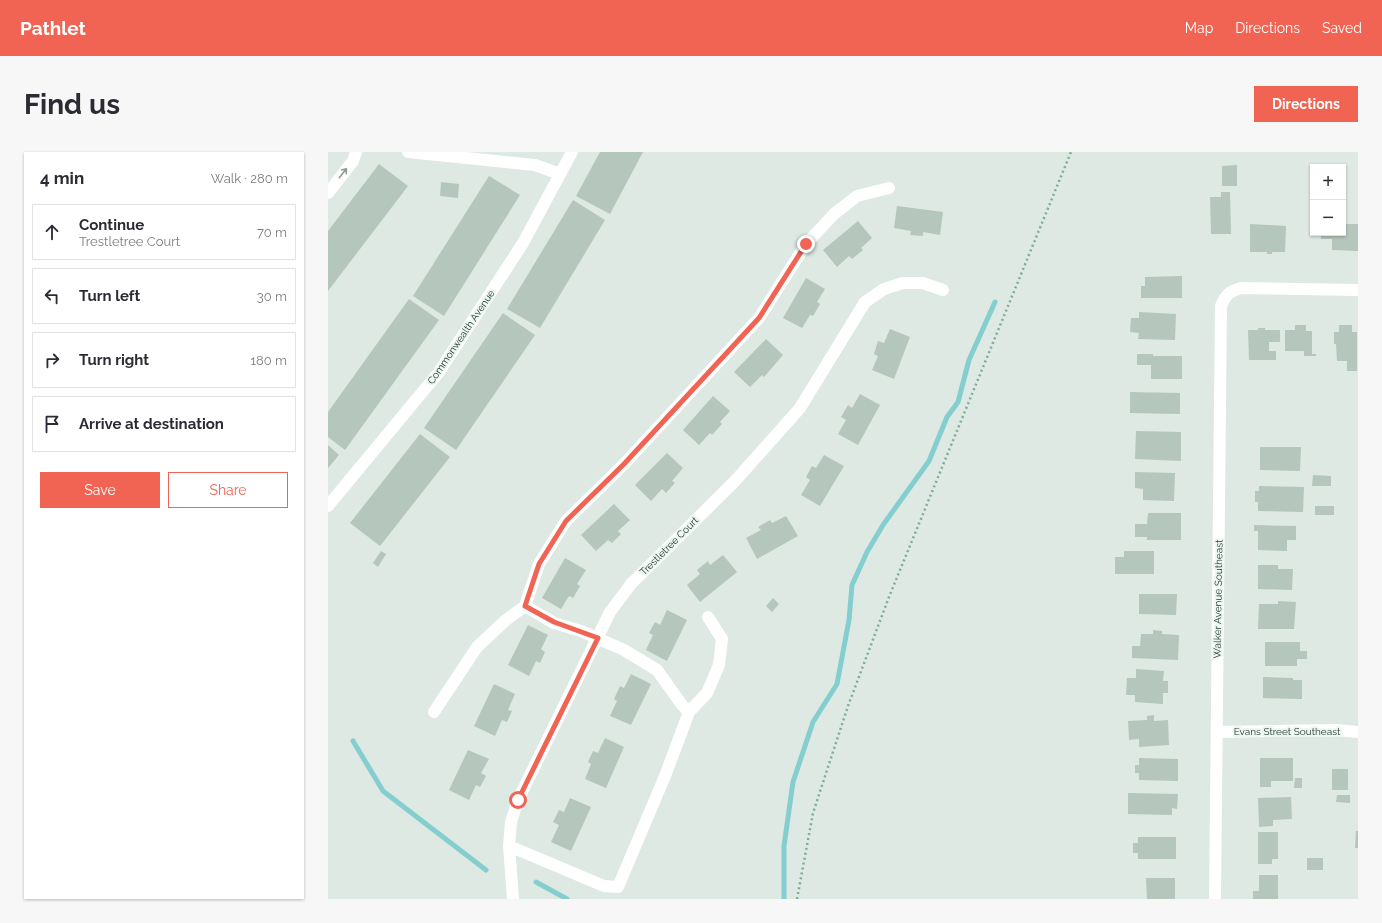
<!DOCTYPE html>
<html lang="en">
<head>
<meta charset="utf-8">
<style>
  body { margin:0; font-family:Raleway,sans-serif; background:#f7f7f7; color:#2b2b33 }
  .controls { position:absolute; right:12px; top:12px; display:grid; overflow:hidden; border-radius:0px; box-shadow:0 1px 3px #0004 }
  .controls button { width:36px; height:36px; display:grid; place-items:center; padding:0; border:0; border-bottom:1px solid #e1e1e2; background:#fff; color:#2b2b33; font:20px sans-serif }
  .stop { position:absolute; width:12px; height:12px; margin:-9px; border:3px solid #f16353; border-radius:50%; background:#fff }
  .stop.end { background:#f16353; border-color:#fff; box-shadow:0 1px 4px #0008 }
  .list { margin:0; padding:0; list-style:none }
  h2 { display:flex; justify-content:space-between; align-items:center; height:52px; margin:0; padding:0 16px; font-size:17px }
  h2 small { font-size:13px; font-weight:400; color:#7c7c81 }
  .list li { display:grid; grid-template-columns:26px 1fr auto; gap:12px; align-items:center; box-sizing:border-box; height:56px; margin:0 8px 8px; padding:0 8px; border:1px solid #e1e1e2; border-radius:0px }
  .list b { display:block; font-size:15px; white-space:nowrap }
  .list p { margin:0; font-size:13px; white-space:nowrap; color:#7c7c81 }
  .list em { font-size:13px; font-style:normal; color:#7c7c81 }
  .actions { display:flex; gap:8px; padding:12px 16px }
  .actions a { flex:1; padding:9px 0; border:1px solid #f16353; border-radius:0px; text-align:center; font-size:14px; color:#f16353 }
  .actions .main { background:#f16353; color:#fff }
  .icon { flex:none; width:22px; height:22px; fill:none; stroke:currentColor; stroke-width:2; stroke-linecap:round; stroke-linejoin:round }
  .map { position:relative; flex:none; width:1030px; height:747px; overflow:hidden; border-radius:0px }
  header { display:flex; align-items:center; gap:24px; box-sizing:border-box; height:56px; padding:0 20px; background:#f16353; color:#fff }
  header strong { font-size:19px }
  nav { display:flex; gap:22px; margin-inline-start:auto; font-size:14px }
  .intro { display:flex; align-items:center; justify-content:space-between; box-sizing:border-box; height:96px; padding:0 24px }
  h1 { margin:0; font-size:28px }
  .button { padding:10px 18px; border-radius:0px; background:#f16353; color:#fff; font-size:14px; font-weight:700 }
  main { display:flex; gap:24px; padding:0 24px }
  aside { flex:1; background:#fff; border-radius:0px; box-shadow:0 1px 3px #0004 }
  .map>svg:first-child { display:block }
  .lines { fill:none; stroke-linecap:round; stroke-linejoin:round }
  .stream { stroke:#84cecf; stroke-width:5 }
  .building { fill:#b5c6bd }
  .path { stroke:#7dad97; stroke-width:2.5; stroke-dasharray:2 3; stroke-linecap:butt }
  .street { stroke:#fff; stroke-width:12 }
  .oneway { stroke:#8f9c96 }
  .route { stroke:#f16353; stroke-width:5 }
  .labels { text-anchor:middle; dominant-baseline:central; stroke-width:4; stroke-linejoin:round; paint-order:stroke }
  .street-label { font-size:10px; fill:#1f382e; stroke:#edf6f0 }
</style>
</head>
<body>
<header>
<strong>Pathlet</strong>
<nav><a>Map</a><a>Directions</a><a>Saved</a></nav>
</header>
<div class="intro"><h1>Find us</h1><a class="button">Directions</a></div>
<main>
<aside>
<h2>4 min<small>Walk · 280 m</small></h2>
<ul class="list">
<li><svg class="icon" aria-label="ahead" viewBox="0 0 24 24"><path d="M12 20V5M6 11l6-6 6 6"/></svg><div><b>Continue</b><p>Trestletree Court</p></div><em>70 m</em></li>
<li><svg class="icon" aria-label="left" viewBox="0 0 24 24"><path d="M17 20v-9H6M10 6l-5 5 5 5"/></svg><div><b>Turn left</b></div><em>30 m</em></li>
<li><svg class="icon" aria-label="right" viewBox="0 0 24 24"><path d="M7 20v-9h11M14 6l5 5-5 5"/></svg><div><b>Turn right</b></div><em>180 m</em></li>
<li><svg class="icon" aria-label="arrive" viewBox="0 0 24 24"><path d="M6 21V4h12l-3 4 3 4H6"/></svg><div><b>Arrive at destination</b></div></li>
</ul>
<div class="actions"><a class="main">Save</a><a>Share</a></div>
</aside>
<div class="map">
<svg width="1030" height="747" viewBox="0 0 1030 747">
  <rect width="100%" height="100%" fill="#dde9e2"/>
  <g class="lines">
    <path class="stream" d="M25 589 55 639 158 718
      M208 730 239 747
      M456 747V694L465 630 485 570 509 532 521 468 524 433 539 400 555 373 601 309 619 265 630 250 641 208 667 150"/>
  </g>
  <path class="building" d="M272 0H315L282 62 248 44Z
    M51 12 80 34 0 139V79Z
    M909 13V34H894V14Z
    M161 24 192 43 116 164 85 144Z
    M113 30 131 32 130 46 112 44Z
    M893 40H902L903 82H883L882 45H893Z
    M245 48 277 68 212 176 179 157Z
    M569 54 615 60 612 83 595 80V84L582 83 583 79 566 76Z
    M530 69 544 86 533 96 535 98 524 107 521 104 509 115 495 98Z
    M922 72 958 74 957 100H944V102H939V100H922Z
    M1015 72H1030V99L1004 98V87H993V81H1015Z
    M854 124V146H813V134H817V125Z
    M478 126 497 137 489 150 492 152 485 164 482 163 474 176 455 166Z
    M81 147 111 168 17 298 0 285V260Z
    M811 160 848 162 847 188 810 187 811 181 802 180 803 166H811Z
    M175 161 207 183 128 298 96 276Z
    M967 173H978V179H984V202H988V204H976V199H957V178H967Z
    M1011 173H1024V180H1029V219H1019V209H1009L1008 192H1006V180H1011Z
    M930 176H937V178H952V190H941V199H948V208H921L920 178H930Z
    M562 177 582 185 566 227 544 218 550 204 546 202 550 189 556 191Z
    M438 187 455 203 436 225 434 223 422 235 406 220Z
    M809 202H825V204H854V227H823V213H809Z
    M802 240 852 241V262L802 261Z
    M532 242 552 253 530 293 510 282 518 268 513 265 520 253 524 256Z
    M385 244 402 259 392 270 394 272 384 283 382 281 371 293 355 278Z
    M808 279 853 280V309L807 307Z
    M92 282 122 305 52 394 22 371Z
    M0 293 11 303 0 316Z
    M932 295H973L972 319 932 318Z
    M339 301 355 316 344 329 347 331 338 341 334 337 323 349 307 333Z
    M496 303 516 314 492 354 473 343 482 328 478 325 484 314 488 316Z
    M807 320 847 321 846 349 815 348V337L807 336Z
    M985 323 1003 324V334H984Z
    M931 334 976 335 975 360 930 359V350H927V339H931Z
    M286 352 302 368 290 379 293 382 284 391 280 388 268 399 253 383Z
    M987 354H1006V363H987Z
    M820 361H853V388H819V385H807V372H819Z
    M458 364 470 384 429 407 418 386 433 378 430 375 442 368 444 371Z
    M926 373 968 374V388H959V399L930 398V379H926Z
    M53 399 58 402 50 415 45 411Z
    M796 399H826V422H787V405H796Z
    M395 403 409 420 372 450 359 433 372 422 369 418 380 409 382 413Z
    M237 406 258 418 249 432 252 434 245 446 241 444 233 457 214 446Z
    M930 413H950V417H965L964 438 930 437Z
    M811 442H849L848 463 811 462Z
    M445 446 451 452 444 460 438 454Z
    M950 449 968 450 966 477H930L931 452H950Z
    M339 458 359 468 339 509 318 498 325 483 321 481 327 470 332 473Z
    M200 473 220 483 213 497 217 500 212 511 208 509 201 524 180 513Z
    M825 478 834 479V482L851 483 850 508 804 506V494H812L813 482H825Z
    M937 490H972V499H979V507H969V514H937Z
    M808 517 836 519 835 529H840V541H835V552L807 550V543H798L799 526H808Z
    M303 522 323 532 303 573 282 564 289 549 286 547 292 534 296 536Z
    M935 525 965 526V528H974V547L935 546Z
    M166 532 187 542 180 558 184 559 179 570 174 568 167 584 146 574Z
    M826 563V569L840 568 841 593 811 595V587L801 588 800 569 819 568V564Z
    M277 586 296 595 278 636 257 627 263 612 260 610 265 599 270 601Z
    M140 598 161 607 153 621 158 624 152 635 148 633 141 648 121 638Z
    M811 606 850 607V629L811 628V621H807V613H811Z
    M932 606H965V629H943V635H932Z
    M1004 617H1020V638H1004Z
    M967 626H974V636H966Z
    M800 641 850 642 849 657 844 656V663L800 662Z
    M1009 643H1022V651L1008 650Z
    M963 645 964 667 945 668V674L931 675 930 646Z
    M242 646 263 655 243 699 223 690 231 673 225 670 231 658 236 660Z
    M1028 679H1030V696H1027Z
    M930 680H950V707H944V712H930Z
    M810 685H848V707H810V701H805V691H810Z
    M979 706H995V718H979Z
    M931 723H950V747H925V739H931Z
    M818 726H847V747H819Z"/>
  <g class="lines">
    <path class="path" d="M469 747 485 661 520 554 561 445 743 0"/>
    <path class="street" d="M80 0 207 13 232 22
      M0 41 25 9 28 0
      M0 354 111 220 195 91 244 0
      M197 454 226 471 253 479 296 498 329 518 354 553 361 560
      M106 560 149 495 178 468 197 454 211 412 238 369 296 312 431 166 478 92 506 62 529 44 561 36
      M889 580 1008 578 1030 580
      M181 694 276 734 290 735 337 624 361 560 379 541 391 513 394 487 380 465
      M185 747 181 694 183 670 190 648 282 460 303 432 407 329 472 256 537 150 556 137 575 131H595L615 138
      M887 747 893 154C897 143 902 139 913 136L1030 138"/>
  </g>
  <defs><path id="oneway-shaft" d="M-6 0H5M1.5-3L5.5 0L1.5 3" fill="none" stroke-width="1.6" stroke-linecap="round" stroke-linejoin="round"/></defs>
  <use class="oneway" href="#oneway-shaft" transform="translate(15 21) rotate(-52)"/>
  <g class="lines">
    <path class="route" d="M190 648 270 486 226 470 197 454 211 412 238 369 296 312 431 166 478 92"/>
  </g>
  <g class="labels">
    <g class="street-label">
      <text transform="translate(133 185) rotate(-56)">Commonwealth Avenue</text>
      <text transform="translate(341 394) rotate(-45)">Trestletree Court</text>
      <text transform="translate(890 447) rotate(-89)">Walker Avenue Southeast</text>
      <text x="959" y="579">Evans Street Southeast</text>
    </g>
  </g>
</svg>
<div class="controls">
<button>+</button>
<button>−</button>
</div>
<div class="stop" style="left:190px;top:648px"></div>
<div class="stop end" style="left:478px;top:92px"></div>
</div>
</main>
</body>
</html>
